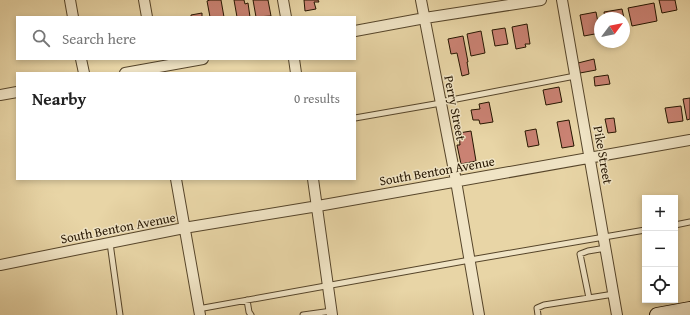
<!DOCTYPE html>
<html lang="en">
<head>
<meta charset="utf-8">
<style>
  body { margin:0; font-family:"Gentium Book Plus",serif; background:#f2f2f2; color:#222 }
  .controls { position:absolute; right:12px; bottom:12px; display:grid; overflow:hidden; border-radius:0px; box-shadow:0 2px 6px #0003 }
  .controls button { width:36px; height:36px; display:grid; place-items:center; padding:0; border:0; border-bottom:1px solid #e0e0e0; background:#fff; color:#222; font:20px sans-serif }
  .compass { position:absolute; left:594px; top:12px; width:36px; height:36px; border-radius:50%; background:#fff; box-shadow:0 2px 6px #0003; rotate:58deg }
  .list { margin:0; padding:0; list-style:none }
  h2 { display:flex; justify-content:space-between; align-items:center; height:52px; margin:0; padding:0 16px; font-size:17px }
  h2 small { font-size:13px; font-weight:400; color:#767676 }
  .icon { flex:none; width:22px; height:22px; fill:none; stroke:currentColor; stroke-width:2; stroke-linecap:round; stroke-linejoin:round }
  .map { position:relative; flex:none; width:690px; height:315px; overflow:hidden }
  .search { position:absolute; background:#fff; box-shadow:0 2px 6px #0003; left:16px; top:16px; width:340px; height:44px; display:flex; align-items:center; gap:10px; box-sizing:border-box; padding:0 14px; border-radius:0px; color:#767676; font-size:15px }
  .panel { position:absolute; background:#fff; box-shadow:0 2px 6px #0003; left:16px; top:72px; width:340px; height:108px; border-radius:0px }
  .map>svg:first-child { display:block }
  .building { fill:#ca8273; stroke:#251500 }
  .lines { fill:none; stroke-linecap:round; stroke-linejoin:round }
  .lane-casing { stroke:#56452a; stroke-width:7 }
  .street-casing { stroke:#56452a; stroke-width:12 }
  .secondary-casing { stroke:#251500; stroke-width:16 }
  .lane { stroke:#f0e4c5; stroke-width:5 }
  .street { stroke:#f0e4c5; stroke-width:10 }
  .secondary { stroke:#f0e4c5; stroke-width:14 }
  .labels { text-anchor:middle; dominant-baseline:central; stroke-width:3; stroke-linejoin:round; paint-order:stroke }
  .street-label { font-size:13px; fill:#251500; stroke:#f0e4c5 }
</style>
</head>
<body>
<div class="map">
<svg width="690" height="315" viewBox="0 0 690 315">
  <rect width="100%" height="100%" fill="#e8d5a6"/>
  <filter id="stains"><feTurbulence type="fractalNoise" baseFrequency=".005" numOctaves="4"/><feColorMatrix values="0 0 0 0 .2 0 0 0 0 .09 0 0 0 0 .02 0 0 0 .5 -.17"/></filter>
  <radialGradient id="worn" r=".72"><stop offset=".6" stop-color="#630" stop-opacity="0"/><stop offset="1" stop-color="#630" stop-opacity=".3"/></radialGradient>
  <path class="building" d="M210 0H221L224 17H210L207 1Z
    M234 0H244L245 4 248 3 250 17H237Z
    M253 0H268L271 16 256 17Z
    M304 0H318L319 2H314L316 9 305 11Z
    M659 0H675L677 10 662 13Z
    M654 3 657 21 632 26 628 8Z
    M622 9 624 18H605L604 12Z
    M596 12 600 33 584 36 580 15Z
    M202 13V17H191V15Z
    M527 24 530 44H525L526 47 516 49 512 27Z
    M505 28 508 44 495 46 492 30Z
    M481 31 485 53 471 56 467 34Z
    M463 36 468 62H467L469 74 462 76 457 53 451 54 448 39Z
    M594 59 596 70 580 73 578 63Z
    M608 75 610 84 595 86 594 77Z
    M559 87 562 102 546 105 543 90Z
    M690 98V119L687 120 683 99Z
    M489 102 493 122 480 124 479 120H473L471 110 480 109 479 104Z
    M681 106 683 121 668 123 665 108Z
    M614 118 616 132 608 133 605 119Z
    M569 120 574 146 562 148 557 122Z
    M536 129 539 145 528 147 525 131Z
    M471 131 476 161 461 164 457 145H460L459 133Z"/>
  <g class="lines">
    <defs>
      <path id="lane" d="M355 118 441 103 446 101 575 76
        M675 225 690 222
        M110 243 120 315
        M589 298 580 254 588 251 606 248
        M247 300 249 312 251 315
        M198 309 470 260 645 230
        M303 315 332 311
        M538 315 537 308 544 305 614 294"/>
      <path id="street" d="M70 0 73 17
        M144 0 147 17
        M283 0 286 17
        M421 0 456 181 479 315
        M562 0 617 315
        M355 31 425 18 541 0
        M81 59 84 73
        M294 59 296 73
        M125 73 203 59
        M0 95 17 92
        M176 179 200 315
        M313 179 332 315
        M0 265 184 228 318 206 690 140"/>
      <path id="secondary" d="M657 315 690 309"/>
    </defs>
    <use href="#lane" class="lane-casing"/>
    <use href="#street" class="street-casing"/>
    <use href="#secondary" class="secondary-casing"/>
    <use href="#lane" class="lane"/>
    <use href="#street" class="street"/>
    <use href="#secondary" class="secondary"/>
  </g>
  <g class="labels">
    <g class="street-label">
      <text transform="translate(455 108) rotate(79)">Perry Street</text>
      <text transform="translate(603 155) rotate(80)">Pike Street</text>
      <text transform="translate(437 171) rotate(-10)">South Benton Avenue</text>
      <text transform="translate(118 228) rotate(-11)">South Benton Avenue</text>
    </g>
  </g>
  <rect width="100%" height="100%" filter="url(#stains)"/>
  <rect width="100%" height="100%" fill="url(#worn)"/>
</svg>
<div class="controls">
<button>+</button>
<button>−</button>
<button><svg class="icon" aria-label="locate" viewBox="0 0 24 24"><circle cx="12" cy="12" r="6"/><path d="M12 2v4M12 18v4M2 12h4M18 12h4"/></svg></button>
</div>
<svg class="compass" viewBox="-18 -18 36 36"><path d="M0-13l5 13h-10z" fill="#e53935"/><path d="M0 13l5-13h-10z" fill="#767676"/></svg>
<div class="search"><svg class="icon" aria-label="search" viewBox="0 0 24 24"><circle cx="10" cy="10" r="6"/><path d="M15 15l6 6"/></svg>Search here</div>
<section class="panel">
<h2>Nearby<small>0 results</small></h2>
<ul class="list">
</ul>
</section>
</div>
</body>
</html>
